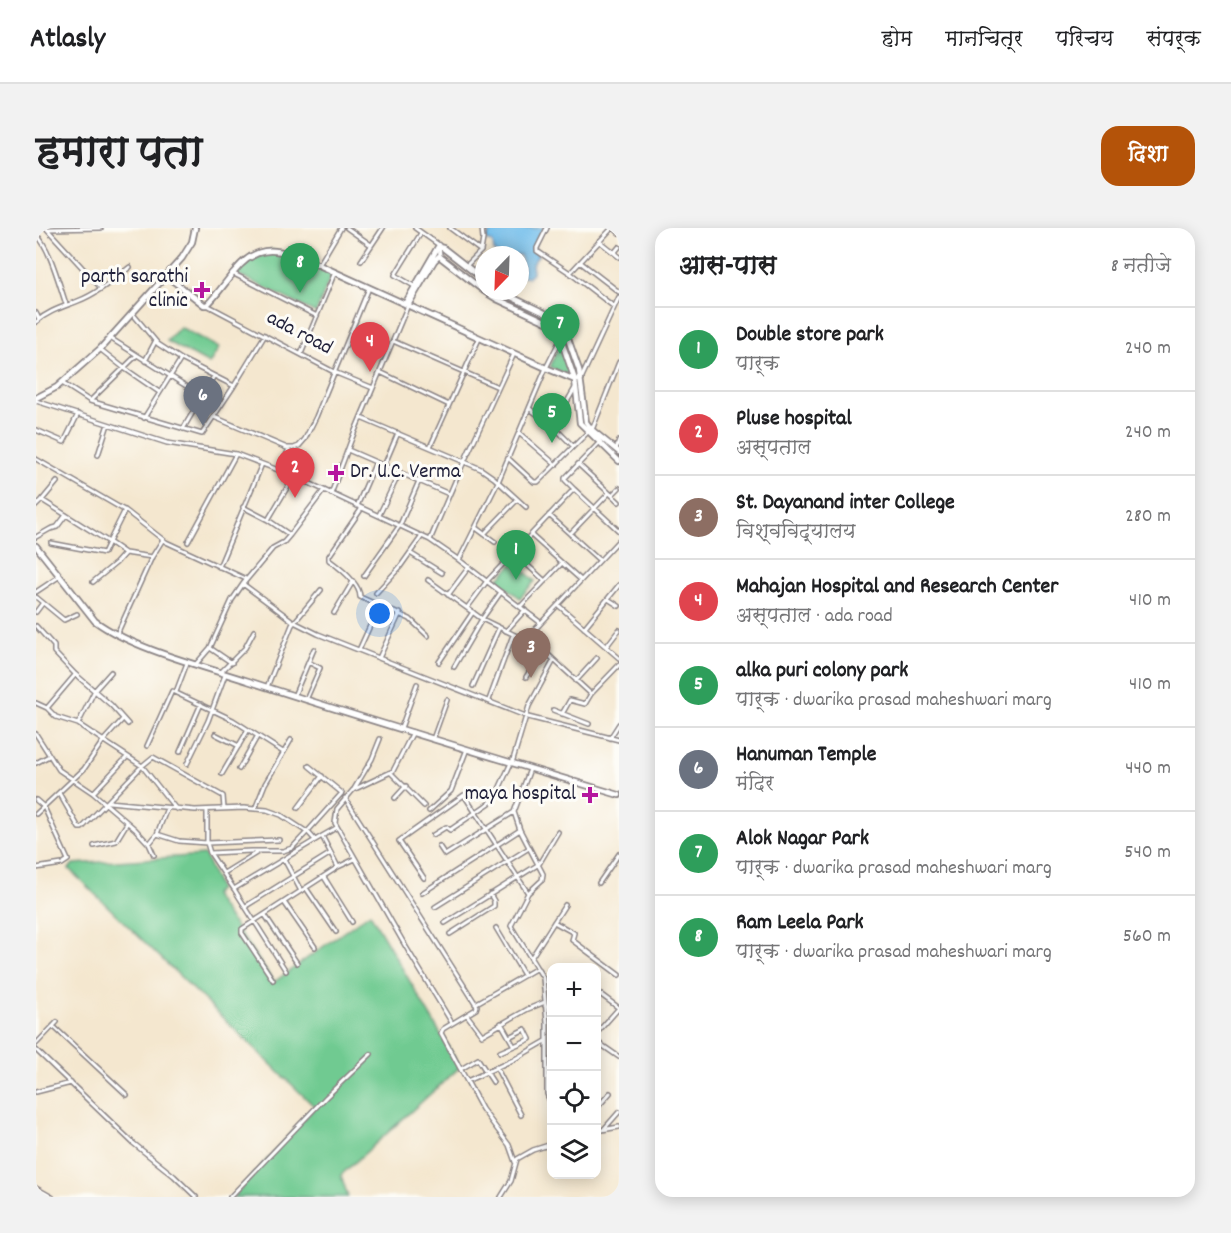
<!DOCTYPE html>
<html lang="hi">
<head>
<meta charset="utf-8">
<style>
  body { margin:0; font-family:Dekko,"Playpen Sans Deva",sans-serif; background:#f2f2f2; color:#202124 }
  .controls { position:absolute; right:18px; bottom:18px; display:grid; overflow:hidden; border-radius:12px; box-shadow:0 3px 15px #0003 }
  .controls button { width:54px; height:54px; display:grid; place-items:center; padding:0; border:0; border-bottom:2px solid #e0e0e0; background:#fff; color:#202124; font:30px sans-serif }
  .compass { position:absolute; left:439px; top:18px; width:54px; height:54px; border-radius:50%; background:#fff; box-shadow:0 3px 15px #0003; rotate:203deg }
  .you { position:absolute; left:344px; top:386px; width:21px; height:21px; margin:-15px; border:4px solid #fff; border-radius:50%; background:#1a73e8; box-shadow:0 0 0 9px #1a73e833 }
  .badge { display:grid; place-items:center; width:39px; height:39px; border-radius:50%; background:#b45309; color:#fff; font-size:20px; font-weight:700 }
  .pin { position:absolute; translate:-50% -50px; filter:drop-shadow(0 2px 3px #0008) }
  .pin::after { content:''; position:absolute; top:32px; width:21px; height:18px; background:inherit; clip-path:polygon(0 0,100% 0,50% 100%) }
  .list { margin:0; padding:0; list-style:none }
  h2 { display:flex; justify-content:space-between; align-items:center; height:78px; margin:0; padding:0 24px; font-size:26px }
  h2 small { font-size:20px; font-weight:400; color:#757577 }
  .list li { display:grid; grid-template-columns:39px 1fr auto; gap:18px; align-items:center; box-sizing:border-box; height:84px; padding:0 24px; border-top:2px solid #e0e0e0 }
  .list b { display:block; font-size:22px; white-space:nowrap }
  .list p { margin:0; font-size:20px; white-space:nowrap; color:#757577 }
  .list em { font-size:20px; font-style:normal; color:#757577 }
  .icon { flex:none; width:33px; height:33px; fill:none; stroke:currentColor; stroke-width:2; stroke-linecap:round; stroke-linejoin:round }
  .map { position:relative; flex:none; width:583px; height:969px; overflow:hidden; border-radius:18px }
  header { display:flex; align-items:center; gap:36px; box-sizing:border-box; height:84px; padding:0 30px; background:#fff; border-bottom:2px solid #e0e0e0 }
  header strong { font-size:28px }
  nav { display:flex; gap:33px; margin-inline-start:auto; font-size:21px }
  .intro { display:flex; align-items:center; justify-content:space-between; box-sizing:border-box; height:144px; padding:0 36px }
  h1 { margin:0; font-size:42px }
  .button { padding:15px 27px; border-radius:18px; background:#b45309; color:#fff; font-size:21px; font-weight:700 }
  main { display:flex; gap:36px; padding:0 36px }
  aside { flex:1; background:#fff; border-radius:18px; box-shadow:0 3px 15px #0003 }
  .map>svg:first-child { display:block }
  .green { fill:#70ca91; stroke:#497666; stroke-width:1.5 }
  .water { fill:#72beeb; stroke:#4a7093; stroke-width:1.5 }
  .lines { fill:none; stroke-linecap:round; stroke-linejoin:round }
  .street-casing { stroke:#8b8485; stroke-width:6 }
  .secondary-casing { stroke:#8b8485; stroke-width:8 }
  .street { stroke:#fff; stroke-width:3 }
  .secondary { stroke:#fff; stroke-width:4.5 }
  .poi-dot { fill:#b5179e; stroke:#fdfcf7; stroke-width:2 }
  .labels { text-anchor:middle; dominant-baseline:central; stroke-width:6; stroke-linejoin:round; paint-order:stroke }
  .poi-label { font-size:21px; fill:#22223b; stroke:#fdfcf7; text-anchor:end }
  .street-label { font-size:21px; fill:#22223b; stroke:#fdfcf7 }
</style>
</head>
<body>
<header>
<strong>Atlasly</strong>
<nav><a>होम</a><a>मानचित्र</a><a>परिचय</a><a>संपर्क</a></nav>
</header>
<div class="intro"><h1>हमारा पता</h1><a class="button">दिशा</a></div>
<main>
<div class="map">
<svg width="583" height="969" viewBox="0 0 583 969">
  <rect width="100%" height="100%" fill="#fdfcf7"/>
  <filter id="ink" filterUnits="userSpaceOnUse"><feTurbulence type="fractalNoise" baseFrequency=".0167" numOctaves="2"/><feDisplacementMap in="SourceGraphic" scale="12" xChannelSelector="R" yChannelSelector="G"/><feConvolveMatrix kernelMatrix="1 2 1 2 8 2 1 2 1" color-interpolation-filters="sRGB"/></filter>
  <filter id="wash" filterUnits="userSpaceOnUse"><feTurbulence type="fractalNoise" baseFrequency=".008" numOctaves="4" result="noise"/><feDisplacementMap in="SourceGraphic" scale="24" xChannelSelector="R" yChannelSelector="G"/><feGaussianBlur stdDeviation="1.35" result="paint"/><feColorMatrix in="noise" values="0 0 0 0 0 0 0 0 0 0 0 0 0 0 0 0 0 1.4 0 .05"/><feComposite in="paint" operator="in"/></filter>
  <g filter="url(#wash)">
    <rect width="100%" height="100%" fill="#f4e7cf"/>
    <path class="green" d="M236 22 258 28 296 45 280 85 199 45 220 26Z
      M144 99 183 120 173 136 131 113Z
      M524 114 537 150 514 139Z
      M479 334 499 353 484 370 461 352Z
      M169 627 183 661 177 667 238 754 334 685 424 839 305 947 312 969H197L279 879 33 641 37 636Z"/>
    <path class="water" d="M452 0H508L498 18 502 28 496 36 497 45 491 49H486L487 38 484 27H463L458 24 457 15 449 11 454 5Z"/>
  </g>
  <g filter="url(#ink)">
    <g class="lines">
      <defs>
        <path id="street" d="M10 0 65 60
          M311 0 335 17
          M379 0 403 17 404 27
          M414 0 445 23 431 37
          M511 0 501 20V23L534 45 577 78
          M578 0 583 5
          M12 1 65 0
          M0 6C14 20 23 56 30 76
          M563 13 583 29
          M445 23 447 11 446 0
          M578 25 583 19
          M325 33 347 0
          M544 34 583 64
          M283 37 305 0
          M196 45 281 88
          M534 45 576 0
          M378 58 359 47 385 5
          M171 77 298 144 337 160
          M0 85 3 91
          M96 85 122 116 145 131 198 158
          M0 94C12 83 27 79 42 73 61 66 78 51 94 39
          M74 110 166 168
          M357 113 462 159
          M64 121 88 140 123 164
          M265 126 299 44
          M109 133 119 114
          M344 144 413 177
          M545 151 583 69
          M26 155 54 173 166 206 198 158 229 107
          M0 173 131 215 200 226 258 248 394 312 423 332 505 395 583 312
          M54 173 101 127
          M494 181 517 198 537 218
          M178 189 251 220H258L263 218 269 211 280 189 333 60
          M108 190 145 131
          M325 190 445 241 458 250 490 279
          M517 198 539 160
          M147 201 178 148
          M0 202 28 214 42 186
          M556 202 583 134
          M483 205 520 237
          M394 219 443 111
          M580 221 583 213
          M312 222 413 266
          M62 227 72 196
          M0 231 88 282
          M473 231 498 254H502L552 204
          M542 236 583 274
          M348 238 362 205
          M243 242 253 221
          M21 254 6 272 73 314 89 282 130 314 210 351
          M538 261 529 252V250L563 215
          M295 266 316 210 372 77
          M576 267 583 260
          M0 278 6 272
          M321 278 340 234
          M207 279 232 292 254 307 288 262
          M326 280 293 328V332C304 340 324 356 324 369L374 391 392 408
          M343 287 364 244
          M513 287 563 332
          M232 292 258 248
          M440 300 459 314
          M448 306 481 272
          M534 306 573 265
          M495 307 545 352
          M0 309 14 301 21 299 30 287
          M394 312 421 249 478 126
          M152 314 200 226
          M15 315 68 325 73 314 89 325 116 329
          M374 325 406 345
          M478 325 509 353
          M423 332 462 254 510 140 525 110
          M183 339 226 236
          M328 348 364 297 383 253
          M392 352 446 391 487 411
          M57 354 80 335 89 325
          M207 356 258 394 282 406 492 489 583 512
          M0 364 24 348
          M340 365 364 339 386 308
          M412 367 433 339
          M0 369 28 392 41 386
          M572 371 583 378
          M522 377 583 430
          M484 379 526 335
          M431 380 451 353 538 261 583 303
          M0 384 6 376
          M298 385 316 355
          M0 398 18 418V424L39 446 75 477 92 496
          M548 400 583 357
          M470 403 489 382
          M81 406 116 329 126 313
          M493 409 555 466
          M570 419 583 402
          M174 420 196 372 207 356 237 320 248 314 254 307
          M482 420 505 395
          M323 422 343 378
          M343 430 364 385
          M403 434 437 384
          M160 436 174 420 196 435
          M418 439 446 391 465 364
          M185 444 209 420 218 403
          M490 449 507 422
          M540 453 561 430
          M437 458 463 400
          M231 459 256 397 285 362
          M140 464 151 435
          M258 468 278 421
          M270 472 284 440 272 434
          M453 472 477 407
          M0 475 11 480 20 489 42 496 106 538 140 581
          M11 480 39 447
          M517 482 553 496
          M526 486 534 472 549 476 555 466 583 437
          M42 496 59 462 75 444
          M365 500 381 456
          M377 504 357 543 317 562 301 581 299 595 370 719 416 795
          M0 506 23 542 57 565 99 601 113 616 118 627
          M179 506 203 518
          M574 510 583 496
          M397 511 411 472
          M111 518 136 463 197 492 247 524
          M144 524 165 476
          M0 535 13 528
          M476 535 493 478 518 432
          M151 536 172 493 189 447
          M203 541 221 509
          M355 545 388 578
          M186 546 212 502
          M318 561 336 531 344 511
          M23 565 43 600H46L106 538 117 529 187 568 188 581
          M57 565 91 529
          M309 570 441 778 440 781 407 801 405 805 446 881 473 917 479 934
          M359 570 370 558
          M0 572 8 579 32 632 26 636 0 640
          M73 574 159 582 208 580 231 582 245 587 271 604 306 565 273 538
          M262 580 286 548
          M219 581 229 556 255 512
          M171 582V615L243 612
          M393 583 415 563 431 521
          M478 584 494 541
          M0 586 48 541 67 513 87 491
          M271 603 279 612
          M121 606 143 613 171 615 174 625 198 661
          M397 607 410 599 414 602 458 572 475 535
          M286 608 300 600
          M113 616 121 606 131 580
          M58 618 80 613 91 595
          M403 618 409 627 478 584 484 602 507 646 506 652 492 665 475 698 507 750 511 795V866L516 879
          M174 625 215 623H247L256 620 271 604
          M248 631 265 663
          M188 645 222 624
          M288 649 316 694
          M388 650 363 613 428 567 492 665
          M563 655 583 626
          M270 660 300 704
          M386 665 484 602
          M248 674 279 719
          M210 678 295 625
          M399 679 493 620
          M229 687 261 735
          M518 694 538 705 536 712 583 747
          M409 695 503 636 522 604
          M460 700 488 747
          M414 706 458 678V673L454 666
          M495 730 529 677
          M250 743 198 661 286 608 302 639
          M237 752 206 705V701L302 639 319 631
          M560 763 583 780 560 806
          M439 776 501 740
          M509 778H516
          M431 787 446 807 492 781 509 774
          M465 795 478 818
          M17 798 91 867
          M560 813 583 829
          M0 816 21 794
          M0 822 97 915 138 948 160 969
          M464 824 494 811 489 801 473 809
          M460 839 485 887
          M425 841 442 831 457 854
          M431 853 477 832 510 813
          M0 864 35 855
          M560 881 574 865
          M568 901 583 884
          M560 903 583 899
          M0 960 16 969
          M194 969 290 869 335 826
          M465 969 475 953 481 931 497 922 516 916"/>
        <path id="secondary" d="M131 48 168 77H171C181 67 189 55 198 44 225 10 249 24 283 37L510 140 539 152 545 151
          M448 63 461 71 513 95 522 103 539 152 544 195 583 233
          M463 63 517 89 529 102 543 142 550 194 556 202 583 224
          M369 76 402 19 407 20 448 52
          M372 77 398 33 403 28 448 63
          M0 170 21 159 64 121 146 30 156 14 159 0
          M0 318 59 393C97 421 166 438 212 453 335 493 459 530 583 567"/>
      </defs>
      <use href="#street" class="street-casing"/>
      <use href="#secondary" class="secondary-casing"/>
      <use href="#street" class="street"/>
      <use href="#secondary" class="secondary"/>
    </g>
  </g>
  <g class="poi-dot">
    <path d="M163 53h6v6h6v6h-6v6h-6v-6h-6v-6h6z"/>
    <path d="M297 236h6v6h6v6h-6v6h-6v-6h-6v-6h6z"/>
    <path d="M551 558h6v6h6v6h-6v6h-6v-6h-6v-6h6z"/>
  </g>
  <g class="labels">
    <g class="poi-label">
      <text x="152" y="50">parth sarathi<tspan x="152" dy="24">clinic</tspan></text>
      <text x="314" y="245" text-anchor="start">Dr. U.C. Verma</text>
      <text x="540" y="567">maya hospital</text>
    </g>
    <g class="street-label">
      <text transform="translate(263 106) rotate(28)">ada road</text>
    </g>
  </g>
</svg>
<div class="controls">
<button>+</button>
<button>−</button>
<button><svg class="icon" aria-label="locate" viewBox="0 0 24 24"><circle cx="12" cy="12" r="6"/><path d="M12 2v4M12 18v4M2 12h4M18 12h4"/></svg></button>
<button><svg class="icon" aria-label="layers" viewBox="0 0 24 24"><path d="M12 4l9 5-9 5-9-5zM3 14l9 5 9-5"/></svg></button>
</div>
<svg class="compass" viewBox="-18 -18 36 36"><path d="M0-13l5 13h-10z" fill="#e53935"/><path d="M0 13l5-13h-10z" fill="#757577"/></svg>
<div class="you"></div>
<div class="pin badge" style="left:480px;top:352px;background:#2e9e5b">1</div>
<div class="pin badge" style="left:259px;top:270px;background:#e0444e">2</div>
<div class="pin badge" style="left:495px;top:450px;background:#8d6e63">3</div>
<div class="pin badge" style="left:334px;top:144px;background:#e0444e">4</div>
<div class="pin badge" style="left:516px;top:215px;background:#2e9e5b">5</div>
<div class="pin badge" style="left:167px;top:198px;background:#6b7280">6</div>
<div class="pin badge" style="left:524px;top:126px;background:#2e9e5b">7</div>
<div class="pin badge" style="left:264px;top:65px;background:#2e9e5b">8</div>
</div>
<aside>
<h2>आस-पास<small>8 नतीजे</small></h2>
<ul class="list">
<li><span class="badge" style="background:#2e9e5b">1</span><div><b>Double store park</b><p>पार्क</p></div><em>240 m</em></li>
<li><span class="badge" style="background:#e0444e">2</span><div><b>Pluse hospital</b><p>अस्पताल</p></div><em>240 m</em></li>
<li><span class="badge" style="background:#8d6e63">3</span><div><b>St. Dayanand inter College</b><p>विश्वविद्यालय</p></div><em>280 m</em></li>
<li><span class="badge" style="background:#e0444e">4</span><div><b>Mahajan Hospital and Research Center</b><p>अस्पताल · ada road</p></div><em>410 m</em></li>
<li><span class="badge" style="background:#2e9e5b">5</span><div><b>alka puri colony park</b><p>पार्क · dwarika prasad maheshwari marg</p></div><em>410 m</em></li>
<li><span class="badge" style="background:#6b7280">6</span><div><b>Hanuman Temple</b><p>मंदिर</p></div><em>440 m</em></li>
<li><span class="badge" style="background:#2e9e5b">7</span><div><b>Alok Nagar Park</b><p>पार्क · dwarika prasad maheshwari marg</p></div><em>540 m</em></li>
<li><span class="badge" style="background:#2e9e5b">8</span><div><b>Ram Leela Park</b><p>पार्क · dwarika prasad maheshwari marg</p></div><em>560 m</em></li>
</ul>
</aside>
</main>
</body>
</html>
